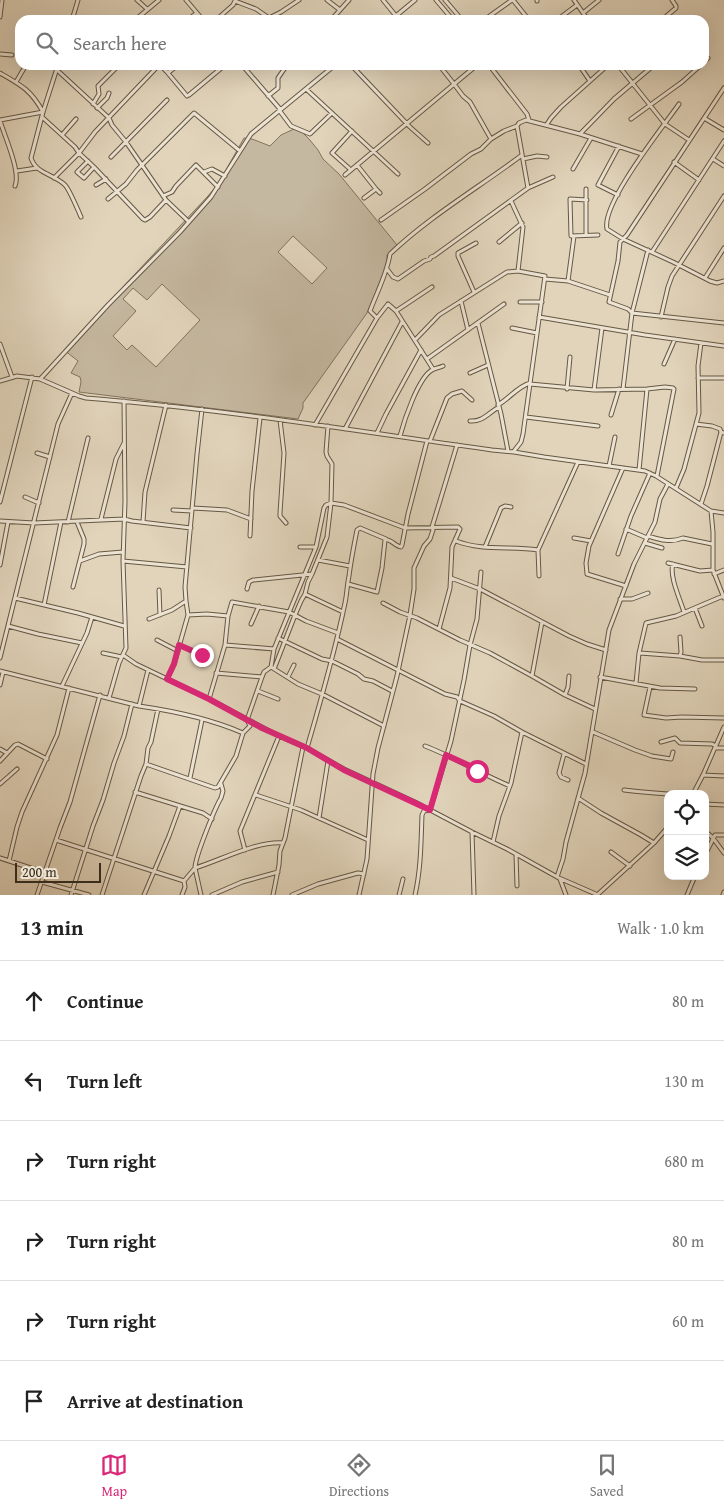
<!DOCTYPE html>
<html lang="en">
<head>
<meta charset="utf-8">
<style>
  body { margin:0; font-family:"Gentium Book Plus",serif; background:#f2f2f2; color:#222 }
  .controls { position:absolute; right:15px; bottom:15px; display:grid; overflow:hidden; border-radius:10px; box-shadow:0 5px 20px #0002 }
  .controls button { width:45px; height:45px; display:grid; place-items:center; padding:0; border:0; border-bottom:1px solid #e0e0e0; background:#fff; color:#222; font:25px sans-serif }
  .scale { position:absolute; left:15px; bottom:12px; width:86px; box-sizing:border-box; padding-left:5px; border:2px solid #3d2e1b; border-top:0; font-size:14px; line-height:18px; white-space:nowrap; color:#3d2e1b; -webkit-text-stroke:4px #ece3d3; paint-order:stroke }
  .stop { position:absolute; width:15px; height:15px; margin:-11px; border:4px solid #db2777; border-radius:50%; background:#fff }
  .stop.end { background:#db2777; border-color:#fff; box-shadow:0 1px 5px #0008 }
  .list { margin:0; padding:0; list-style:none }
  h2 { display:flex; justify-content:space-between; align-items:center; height:65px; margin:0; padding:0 20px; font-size:21px }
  h2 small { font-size:16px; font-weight:400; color:#767676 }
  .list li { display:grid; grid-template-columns:32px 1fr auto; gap:15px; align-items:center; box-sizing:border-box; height:80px; padding:0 20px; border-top:1px solid #e0e0e0 }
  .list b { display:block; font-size:19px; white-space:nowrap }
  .list em { font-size:16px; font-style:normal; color:#767676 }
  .icon { flex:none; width:28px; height:28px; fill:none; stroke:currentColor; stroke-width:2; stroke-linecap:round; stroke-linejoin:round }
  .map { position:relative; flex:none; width:724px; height:895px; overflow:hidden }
  .search { position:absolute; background:#fff; box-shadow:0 5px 20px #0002; left:15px; right:15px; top:15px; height:55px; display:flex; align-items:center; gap:12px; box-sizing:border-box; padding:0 18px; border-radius:15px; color:#767676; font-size:19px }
  .sheet { height:545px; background:#fff }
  nav { display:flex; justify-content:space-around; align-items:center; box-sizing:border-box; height:70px; border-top:1px solid #e0e0e0; background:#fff; font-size:14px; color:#767676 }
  nav a { display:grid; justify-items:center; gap:2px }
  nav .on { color:#db2777 }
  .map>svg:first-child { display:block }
  .green { fill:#c5b8a0; stroke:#81735e; fill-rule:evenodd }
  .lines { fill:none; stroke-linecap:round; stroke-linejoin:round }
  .minor-casing { stroke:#665843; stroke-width:5 }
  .minor { stroke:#ece3d3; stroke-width:3 }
  .route { stroke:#db2777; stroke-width:6 }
</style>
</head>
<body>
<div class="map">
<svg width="724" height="895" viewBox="0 0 724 895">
  <rect width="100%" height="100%" fill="#e1d4bb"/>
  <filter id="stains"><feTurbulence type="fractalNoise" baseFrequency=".004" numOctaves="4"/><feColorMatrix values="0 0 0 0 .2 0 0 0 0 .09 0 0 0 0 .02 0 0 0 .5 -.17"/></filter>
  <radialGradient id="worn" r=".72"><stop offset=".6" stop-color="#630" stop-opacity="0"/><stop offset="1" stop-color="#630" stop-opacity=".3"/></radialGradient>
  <path class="green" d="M294 129 302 132 309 139 318 150 323 159 339 174 397 245 387 255V265L367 313 303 403V408L298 419 79 392 81 382 80 377 71 373 78 361 64 350 208 196 218 184 244 138 252 139 270 146 281 135ZM293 236 327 268 312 284 278 252ZM162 284 200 320 156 367 132 345 127 350 113 336 136 311 123 299 133 288 147 300Z"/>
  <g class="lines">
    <defs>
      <path id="minor" d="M137 0 147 9
        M186 0 203 20
        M327 0 340 10
        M383 0 396 16 401 20
        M436 0 453 20
        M445 0 462 20
        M513 0 529 20
        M574 0 588 20
        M235 1 256 9 269 18 278 20
        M537 1V0
        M583 13 599 0
        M0 17 2 0
        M72 20 78 0
        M135 20 159 0
        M187 20 197 13
        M216 20 233 5 235 1
        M262 20 269 18 281 12 299 0
        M331 20 349 0
        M391 20 415 0
        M484 20 512 0
        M557 20 577 5
        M662 20 676 8V6L672 0
        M0 54 12 55
        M704 62 708 58
        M58 65 43 112 31 158C36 174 54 174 65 185 69 189 78 210 81 217
        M160 65 167 72H169L178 65
        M242 65 280 109
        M351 65 410 127 428 143
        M439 65 454 84
        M489 65 527 114 529 120
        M579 65 590 81
        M618 65 665 124 689 140
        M57 70 109 118 112 125 126 142 166 200 189 222
        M167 72 187 96
        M0 73C21 85 31 90 43 112L0 120
        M16 82 26 65
        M454 84 463 96 470 102 491 139
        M724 88 627 235 620 242 618 261 609 302 628 309 632 313 724 323
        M306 89 398 174
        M189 95 225 65
        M268 96 278 88V78L287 65
        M93 104 99 94 98 86 119 65
        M679 104C663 127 601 204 607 229L623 239 673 262 710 281 717 283 724 281
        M97 108 107 98 109 93
        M279 110 291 126 310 134 332 113
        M42 117 75 147 79 153 94 167 143 219 145 220 150 217 166 200
        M704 118 724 130
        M631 119 682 82 701 65
        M0 121C5 137 21 172 15 186
        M547 124 551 118 561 107 608 65
        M580 134 614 99 654 65
        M62 135 76 119
        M111 157 167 100
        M523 159 537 156 547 157
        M713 159 724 166
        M88 161 77 172 84 178 94 167
        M674 162 699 180
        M357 165 376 189 364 198
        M573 169 591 138
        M351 170 332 153 352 131
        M17 171 37 168
        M204 172 212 169 225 176
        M345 175 477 65
        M54 178 79 153 95 132 159 65
        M96 185 106 179
        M528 188 517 126 519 123 526 120 580 134 642 154
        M376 189 380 193
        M618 195 598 185 619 146
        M163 196 172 192 176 186 196 165 218 187
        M108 199 126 184 137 170 194 113 240 151
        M587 200 570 199 571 236 598 235
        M511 201 523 227 518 271
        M381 220 425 189 471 154 481 149 491 139 504 131 517 126
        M586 235V189
        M499 242 522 223
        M652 252 724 141
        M387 269 393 277 398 279 424 261 430 259 431 257 434 256 528 188 553 177
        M705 278 724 248
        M545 279 568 281 610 295
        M568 281 574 236
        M474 292 458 256V253L476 243
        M461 301 468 330
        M520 302H542
        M396 311 432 287
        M539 317 645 335 724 346
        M661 317 668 287 672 276 724 196
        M377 318 370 311C377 292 387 274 390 254 430 216 478 188 522 155
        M478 323 501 414 508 451
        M512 328 537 333
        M415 340 439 315 507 272 518 271 545 276 523 434 521 442 514 451
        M0 344 12 377
        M427 359 504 304
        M664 364 675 339
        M470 373 488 365
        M698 378H724
        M40 379 79 396 86 398C222 409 357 431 492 450L514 452 544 457 645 471 656 476 711 511 724 513
        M0 381 17 376 40 379 43 376 108 305 180 232 211 197 251 134 335 65
        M530 384 594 390 647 389 665 387 673 388 674 389 657 476
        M567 389 570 357
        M623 389 632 313 648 250
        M594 390 602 328
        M498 405C510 398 517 387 530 383
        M611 415 619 389
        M526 417 598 426
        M280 420 284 453 280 513V516L286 523
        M470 421C483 422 488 413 499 407
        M696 424 712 426 720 429 721 432 724 433
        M315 425 377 318 388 304 396 311 433 369
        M345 429 402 322
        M377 433 386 414 421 350
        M400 436C404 421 418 378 432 370 435 368 439 368 443 366
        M430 441 447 398 452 394 462 391 472 400
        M37 453 50 457
        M609 466 615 437
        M623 468 589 546 586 563 587 574 626 586
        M639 470 647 389
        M676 488 684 469 699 413 698 366 701 343
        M25 497 39 503
        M0 502 32 377
        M701 504 707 486 721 432
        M193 508 227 510 251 519
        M173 510 192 511
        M711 511 713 532V570L724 598
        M101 519 116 459 124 443
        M0 521 34 523 124 519 132 521 191 528
        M68 522 88 438
        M143 522 145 492 166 405
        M626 529 647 538
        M250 536 252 491 260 418
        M648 536C661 540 671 543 683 538L712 544
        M574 538 591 541
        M456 541C482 551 511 546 538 550
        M645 543 662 548
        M300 547H316
        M485 547 501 508 505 506 511 507
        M618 554 631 516 650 473
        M318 560 350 566
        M80 561 99 554 123 552
        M123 561 187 567
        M668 563 700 571 713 570
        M673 564C669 576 680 599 684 612
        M0 565 8 522
        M714 574 724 570
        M539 576 538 550 578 462
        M451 578 480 589 569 636 587 644 606 650
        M348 584 377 592 382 568 385 540C390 538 395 546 401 547L402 545 408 514 427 441
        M73 587 84 544V539L77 522
        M247 589 249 582 253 580 312 574 327 537 331 503 344 505 405 528 458 527 460 529 452 547 450 588 439 629
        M159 590 160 615
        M305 594 343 612
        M15 598 78 613 124 626
        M620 599H632L648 593
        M383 603 400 612 417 618 460 640 490 653 532 676 565 695 595 709
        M44 605 61 522
        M695 608 702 626
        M188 615 207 614 228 616
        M149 619 172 610 186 601 185 587 197 454 202 409
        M251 624 259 606
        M8 626 38 634 82 643
        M680 637 681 652 680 656 702 660H724
        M278 638 322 659 332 661 358 674 364 679 373 681 392 691
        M337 639 445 694 457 697 460 701 494 716 522 732 586 764
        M157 640 178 651
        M179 645 202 655
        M225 645 274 649
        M103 653 122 657
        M640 653 680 656
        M123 655 136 664 209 699 279 736 307 748 344 769 415 802 472 832 507 849 559 878 598 895
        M0 658 58 424 72 393
        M271 667 298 684 322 694 384 726
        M274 669 295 615 301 601 305 594 308 582 312 574
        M0 671 139 706C174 711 211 719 243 733L250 726 247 720 262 677 264 672 271 667 274 649 316 547 324 508 326 505 331 503 332 464 327 456 326 452 328 426
        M216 673 262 677
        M532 676 542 622
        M288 677 294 665
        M600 677 660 688 695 689
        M167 679 174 664 188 615 186 601
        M636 683 639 653 646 623 676 616 723 596
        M0 685 3 672
        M62 686 87 633 92 617
        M650 687 644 715 666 718 682 717 724 718
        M258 691 278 699
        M565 695 568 687 569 676
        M109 698 119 663 126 648 123 561 125 501 124 401
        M209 699 225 645 228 616 232 602 289 612 306 621 338 633
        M139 706 148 670
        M593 732 635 750 652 756 671 759 673 752
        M661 742 675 738 680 743 712 744 716 746
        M425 746C454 757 481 774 510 786
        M307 748C321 700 335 652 345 603 347 594 347 585 349 576 351 560 354 545 357 530L360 528 386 539
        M715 748H724
        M0 749 7 753
        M564 754 559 773 561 777 568 780
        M0 761 15 745 18 744 47 759
        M146 764 215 788 218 787 236 756 243 733
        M703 775 724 776
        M190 778 202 720
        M0 784 17 769
        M624 790C639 792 653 793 668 794
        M135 792 203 813 212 819
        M693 794 703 775 724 727
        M256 795 301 810 368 840
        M578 798 601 813 641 835 654 843
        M705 804 724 805
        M319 818 328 761
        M705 831 713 838 724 853
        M472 832 474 895
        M56 840 184 881
        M493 842 499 816 511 783 522 732
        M245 850 240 831 279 736
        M611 852 630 866
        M516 854 517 886
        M705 855 715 835H724
        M0 858 46 873
        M9 861 17 827 22 812 57 735 69 688
        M557 877 563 859 566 842 585 773 609 630 634 564 655 522 660 499 668 484
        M560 879 566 895
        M42 882 89 895
        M37 895 60 828 70 802 100 695
        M71 895 93 826 103 800 114 763 124 736 132 704
        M102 895 141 776 146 764 148 748 151 742 158 709
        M144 895 169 836 180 806
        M182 895 185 887 184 881 195 868C195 857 215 808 221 798L223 791 221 784
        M201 895 195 868C221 860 256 841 283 843
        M212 895 242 882 278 872
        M273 895 279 865 280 851 285 838 303 747
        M292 895 318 884 358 873 364 874
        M359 895 367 859 373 774 378 748 397 676 410 615 414 589V568L424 546 430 539 433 530 432 527 457 445
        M399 895 403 879
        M415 895C421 869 421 842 422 815L424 811 430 810 451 741 464 680 470 645 477 619 481 572
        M597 895 654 843 668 827
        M687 895 695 876
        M723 895 724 892"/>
    </defs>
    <use href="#minor" class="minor-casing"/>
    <use href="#minor" class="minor"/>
  </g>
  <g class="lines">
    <path class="route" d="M202 655 179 645 174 664 167 679 209 699 262 728 307 748 344 770 430 810 446 755 468 765 477 771"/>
  </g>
  <rect width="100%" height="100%" filter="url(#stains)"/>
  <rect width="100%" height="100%" fill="url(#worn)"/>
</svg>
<div class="controls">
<button><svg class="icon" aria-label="locate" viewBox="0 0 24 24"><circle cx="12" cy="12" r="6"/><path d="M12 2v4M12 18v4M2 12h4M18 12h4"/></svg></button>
<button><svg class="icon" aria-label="layers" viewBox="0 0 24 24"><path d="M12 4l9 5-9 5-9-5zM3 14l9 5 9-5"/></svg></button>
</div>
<div class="scale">200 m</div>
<div class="stop" style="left:477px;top:771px"></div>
<div class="stop end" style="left:202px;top:655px"></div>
<div class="search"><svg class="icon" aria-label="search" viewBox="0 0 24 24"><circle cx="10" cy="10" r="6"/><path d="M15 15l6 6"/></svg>Search here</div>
</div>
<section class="sheet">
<h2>13 min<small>Walk · 1.0 km</small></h2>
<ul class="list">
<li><svg class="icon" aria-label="ahead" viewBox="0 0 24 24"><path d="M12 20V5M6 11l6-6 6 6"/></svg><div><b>Continue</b></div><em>80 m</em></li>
<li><svg class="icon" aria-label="left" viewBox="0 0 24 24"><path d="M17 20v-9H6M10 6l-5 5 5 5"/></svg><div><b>Turn left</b></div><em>130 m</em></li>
<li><svg class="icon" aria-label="right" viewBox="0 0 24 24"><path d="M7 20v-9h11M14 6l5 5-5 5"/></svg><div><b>Turn right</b></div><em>680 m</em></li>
<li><svg class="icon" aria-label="right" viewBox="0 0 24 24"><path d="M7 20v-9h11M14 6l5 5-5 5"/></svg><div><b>Turn right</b></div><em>80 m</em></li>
<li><svg class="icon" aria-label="right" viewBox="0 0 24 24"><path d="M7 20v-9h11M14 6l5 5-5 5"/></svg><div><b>Turn right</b></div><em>60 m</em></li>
<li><svg class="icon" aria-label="arrive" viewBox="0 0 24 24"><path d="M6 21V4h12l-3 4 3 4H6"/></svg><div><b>Arrive at destination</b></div></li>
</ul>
</section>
<nav>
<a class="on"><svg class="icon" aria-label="map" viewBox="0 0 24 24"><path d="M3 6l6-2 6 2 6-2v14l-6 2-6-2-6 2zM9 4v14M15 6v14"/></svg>Map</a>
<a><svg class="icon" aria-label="directions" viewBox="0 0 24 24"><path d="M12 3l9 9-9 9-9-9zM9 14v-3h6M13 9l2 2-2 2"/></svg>Directions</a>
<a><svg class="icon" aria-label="saved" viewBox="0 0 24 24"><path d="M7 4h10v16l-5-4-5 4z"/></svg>Saved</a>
</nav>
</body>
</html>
